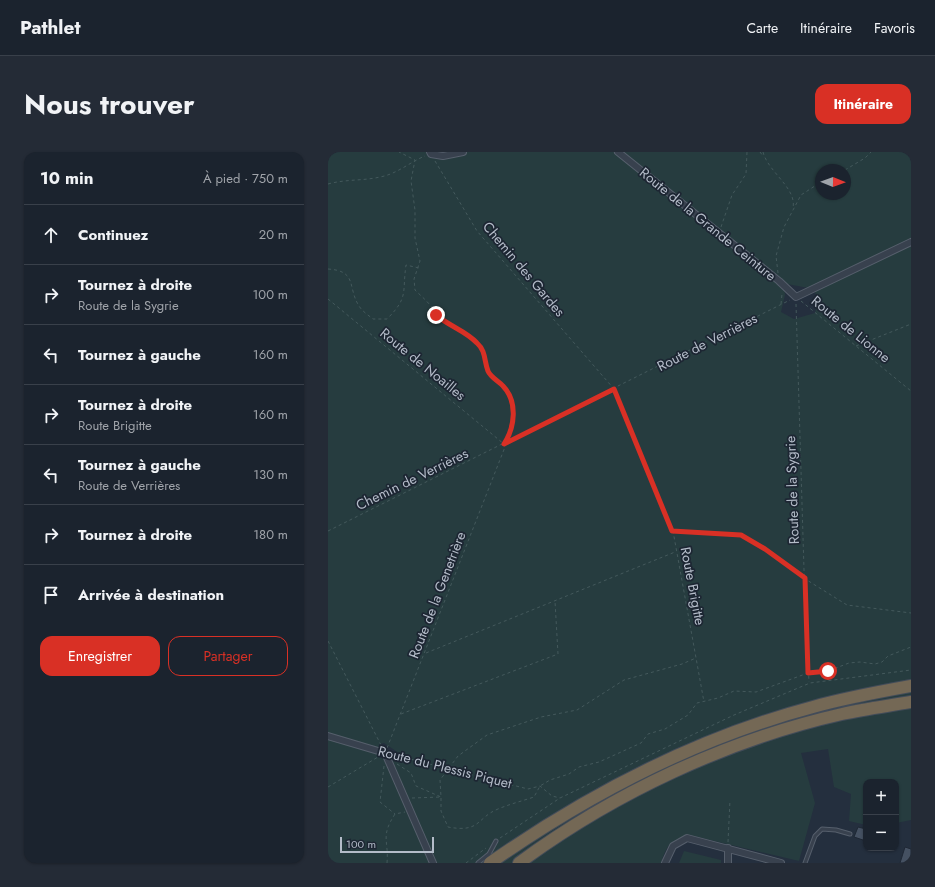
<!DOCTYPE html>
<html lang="fr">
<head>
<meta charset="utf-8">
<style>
  body { margin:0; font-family:Jost,sans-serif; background:#242b36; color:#f1f3f6 }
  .controls { position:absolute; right:12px; bottom:12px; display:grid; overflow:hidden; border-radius:8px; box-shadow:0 1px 3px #0004 }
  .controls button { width:36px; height:36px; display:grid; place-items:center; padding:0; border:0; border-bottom:1px solid #39404a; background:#1b232e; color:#f1f3f6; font:20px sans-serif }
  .compass { position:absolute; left:487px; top:12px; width:36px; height:36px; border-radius:50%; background:#1b232e; box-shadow:0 1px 3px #0004; rotate:91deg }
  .scale { position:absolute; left:12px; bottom:10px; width:94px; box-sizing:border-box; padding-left:4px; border:2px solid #b4bcc9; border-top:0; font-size:11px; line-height:14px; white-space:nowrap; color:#b4bcc9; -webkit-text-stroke:3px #1d2633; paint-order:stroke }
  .stop { position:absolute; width:12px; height:12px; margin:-9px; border:3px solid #d93025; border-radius:50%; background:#fff }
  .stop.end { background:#d93025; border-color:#fff; box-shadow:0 1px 4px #0008 }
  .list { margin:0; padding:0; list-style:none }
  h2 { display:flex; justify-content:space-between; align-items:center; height:52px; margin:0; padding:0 16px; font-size:17px }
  h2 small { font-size:13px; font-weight:400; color:#a0a4aa }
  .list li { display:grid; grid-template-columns:26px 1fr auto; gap:12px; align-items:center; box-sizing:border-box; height:60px; padding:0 16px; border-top:1px solid #39404a }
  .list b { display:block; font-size:15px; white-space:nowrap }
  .list p { margin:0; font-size:13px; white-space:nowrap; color:#a0a4aa }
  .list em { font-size:13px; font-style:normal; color:#a0a4aa }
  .actions { display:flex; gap:8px; padding:12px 16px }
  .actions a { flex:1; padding:9px 0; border:1px solid #d93025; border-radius:12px; text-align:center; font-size:14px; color:#d93025 }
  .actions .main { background:#d93025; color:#fff }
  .icon { flex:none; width:22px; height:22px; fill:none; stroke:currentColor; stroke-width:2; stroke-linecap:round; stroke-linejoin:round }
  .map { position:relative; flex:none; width:583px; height:711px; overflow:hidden; border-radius:12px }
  header { display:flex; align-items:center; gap:24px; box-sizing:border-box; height:56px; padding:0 20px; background:#1b232e; border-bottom:1px solid #39404a }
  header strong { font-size:19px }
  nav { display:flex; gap:22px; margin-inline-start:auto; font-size:14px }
  .intro { display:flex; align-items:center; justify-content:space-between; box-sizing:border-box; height:96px; padding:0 24px }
  h1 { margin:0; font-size:28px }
  .button { padding:10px 18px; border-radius:12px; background:#d93025; color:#fff; font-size:14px; font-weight:700 }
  main { display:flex; gap:24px; padding:0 24px }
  aside { flex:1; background:#1b232e; border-radius:12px; box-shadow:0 1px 3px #0004 }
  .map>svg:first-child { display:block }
  .green { fill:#263c3f; fill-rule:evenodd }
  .building { fill:#455162; stroke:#1f2835 }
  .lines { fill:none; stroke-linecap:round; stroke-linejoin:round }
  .lane-casing { stroke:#565f6c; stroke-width:5 }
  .street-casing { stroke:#565f6c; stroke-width:8 }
  .highway-casing { stroke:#434c59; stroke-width:14 }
  .path { stroke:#44595c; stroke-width:1; stroke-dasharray:3 3; stroke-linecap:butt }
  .lane { stroke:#38414e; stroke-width:3 }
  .street { stroke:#38414e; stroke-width:6 }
  .highway { stroke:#746855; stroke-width:12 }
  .route { stroke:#d93025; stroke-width:5 }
  .labels { text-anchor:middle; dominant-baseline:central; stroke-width:3.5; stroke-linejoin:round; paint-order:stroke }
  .street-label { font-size:14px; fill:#b4bcc9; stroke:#1d2633 }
</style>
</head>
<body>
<header>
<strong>Pathlet</strong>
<nav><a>Carte</a><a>Itinéraire</a><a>Favoris</a></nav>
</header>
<div class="intro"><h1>Nous trouver</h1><a class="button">Itinéraire</a></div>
<main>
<aside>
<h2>10 min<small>À pied · 750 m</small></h2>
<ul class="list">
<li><svg class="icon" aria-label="ahead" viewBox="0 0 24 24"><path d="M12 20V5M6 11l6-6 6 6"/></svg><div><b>Continuez</b></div><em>20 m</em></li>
<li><svg class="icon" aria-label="right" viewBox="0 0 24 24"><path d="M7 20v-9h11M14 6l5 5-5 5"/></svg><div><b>Tournez à droite</b><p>Route de la Sygrie</p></div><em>100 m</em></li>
<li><svg class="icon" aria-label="left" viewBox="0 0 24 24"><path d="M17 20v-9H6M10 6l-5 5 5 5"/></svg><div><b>Tournez à gauche</b></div><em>160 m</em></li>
<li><svg class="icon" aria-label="right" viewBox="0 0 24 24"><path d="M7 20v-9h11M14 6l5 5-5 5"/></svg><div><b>Tournez à droite</b><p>Route Brigitte</p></div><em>160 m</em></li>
<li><svg class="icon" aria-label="left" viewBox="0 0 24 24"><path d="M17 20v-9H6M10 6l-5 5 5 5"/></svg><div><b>Tournez à gauche</b><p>Route de Verrières</p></div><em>130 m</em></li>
<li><svg class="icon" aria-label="right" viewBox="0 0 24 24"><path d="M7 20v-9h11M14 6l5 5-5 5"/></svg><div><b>Tournez à droite</b></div><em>180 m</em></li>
<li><svg class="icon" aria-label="arrive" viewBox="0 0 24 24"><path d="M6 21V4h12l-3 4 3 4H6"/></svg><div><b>Arrivée à destination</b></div></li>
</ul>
<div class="actions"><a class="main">Enregistrer</a><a>Partager</a></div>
</aside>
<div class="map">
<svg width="583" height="711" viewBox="0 0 583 711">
  <rect width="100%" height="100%" fill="#242f3e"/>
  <path class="green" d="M0 0H583V668L568 671V630H538V673L521 669 523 642 506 635 500 597 473 601 487 651 471 709 361 683C342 688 339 693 333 711H0ZM493 18H517V42H493ZM459 132 486 137 490 149 487 161 466 167 453 160 457 143 456 133ZM56 591 68 599 65 609 50 605 51 592Z
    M356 699 393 708V711H351Z"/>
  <path class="building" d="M530 675 538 677V689L526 685Z
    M577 695 583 697V711H572Z"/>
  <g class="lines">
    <defs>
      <path id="lane" d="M150 711 161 702 168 689
        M477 711 487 684 494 677 508 678 522 682"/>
      <path id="street" d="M102 0 103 2 115 4 135 0
        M290 0 451 129 468 145 583 90
        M0 584 57 601 105 711
        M400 696V711
        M337 711 345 694 359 686 453 711"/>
      <path id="highway" d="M162 711C261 642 368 586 485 555 517 546 550 540 583 534
        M191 711C286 641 399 588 514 562 537 557 560 554 583 550"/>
    </defs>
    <use href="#lane" class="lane-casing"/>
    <use href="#street" class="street-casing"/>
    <use href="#highway" class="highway-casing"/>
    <path class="path" d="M432 0 435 4
      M435 0C440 20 469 36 465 56
      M107 9 149 79 286 237 345 379 376 550
      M517 18 537 6 543 0
      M0 32C18 27 35 29 52 25 69 22 82 10 97 4
      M393 75 404 43 418 22 419 0
      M0 117C30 119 19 135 31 154 34 159 40 163 45 167H59C81 145 74 141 78 113L91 116
      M450 121 448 104 456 75 473 43 493 30
      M0 147 176 292
      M473 149 583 239
      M453 152 454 142
      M468 152 476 418 481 530
      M528 194 583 172
      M0 379 462 148
      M345 379 413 383 437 397 474 425 519 453 583 461
      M0 489 53 593
      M98 501 347 400
      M73 562 230 502 227 449
      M59 596 177 295 176 292C185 278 190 255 180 240 175 233 168 229 163 223 156 215 159 203 153 194 145 183 128 180 118 171 111 165 107 159 102 153 97 147 92 143 87 138L86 127 92 109 87 86V58L83 29 87 8 71 0
      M66 603 200 637 212 634 224 644 232 646
      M69 612 83 621 88 634 113 645 112 628 130 604 159 583 213 565 249 558 296 528 354 512 368 506
      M56 614 52 650 67 662
      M0 635 50 605
      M84 646 113 645V659L120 675C153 681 148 666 170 657 182 652 194 649 206 645L212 634 222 628 241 622 251 615 271 610 313 591 320 582 337 577 360 563 369 551 390 546 406 539 428 540 480 521 500 519 521 511 532 510 547 512 554 510 560 504 583 495
      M172 686 232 646 406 563 482 531 583 518
      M400 690 402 648
      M59 711C61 688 52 685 67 662L77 660
      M138 711 158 696"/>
    <use href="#lane" class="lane"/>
    <use href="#street" class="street"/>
    <use href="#highway" class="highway"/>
  </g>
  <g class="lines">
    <path class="route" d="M108 163C121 174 138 179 149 191 158 199 156 209 160 219 163 226 171 229 175 234 190 250 187 275 176 292L286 237 344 379 413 383 437 397 477 426 480 521 500 519"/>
  </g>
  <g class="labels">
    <g class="street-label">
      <text transform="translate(380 72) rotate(39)">Route de la Grande Ceinture</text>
      <text transform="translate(196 117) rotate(50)">Chemin des Gardes</text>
      <text transform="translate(523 177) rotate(39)">Route de Lionne</text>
      <text transform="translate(379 190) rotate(-27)">Route de Verrières</text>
      <text transform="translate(95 212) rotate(39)">Route de Noailles</text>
      <text transform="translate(84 327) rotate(-26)">Chemin de Verrières</text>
      <text transform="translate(464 338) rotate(-92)">Route de la Sygrie</text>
      <text transform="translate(365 434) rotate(79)">Route Brigitte</text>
      <text transform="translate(109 443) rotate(-69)">Route de la Genetrière</text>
      <text transform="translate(117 615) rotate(14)">Route du Plessis Piquet</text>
    </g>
  </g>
</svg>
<div class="controls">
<button>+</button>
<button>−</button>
</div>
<svg class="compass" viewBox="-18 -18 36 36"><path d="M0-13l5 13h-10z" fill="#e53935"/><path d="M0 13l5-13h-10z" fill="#a0a4aa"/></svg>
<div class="scale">100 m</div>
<div class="stop" style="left:500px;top:519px"></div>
<div class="stop end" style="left:108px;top:163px"></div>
</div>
</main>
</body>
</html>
